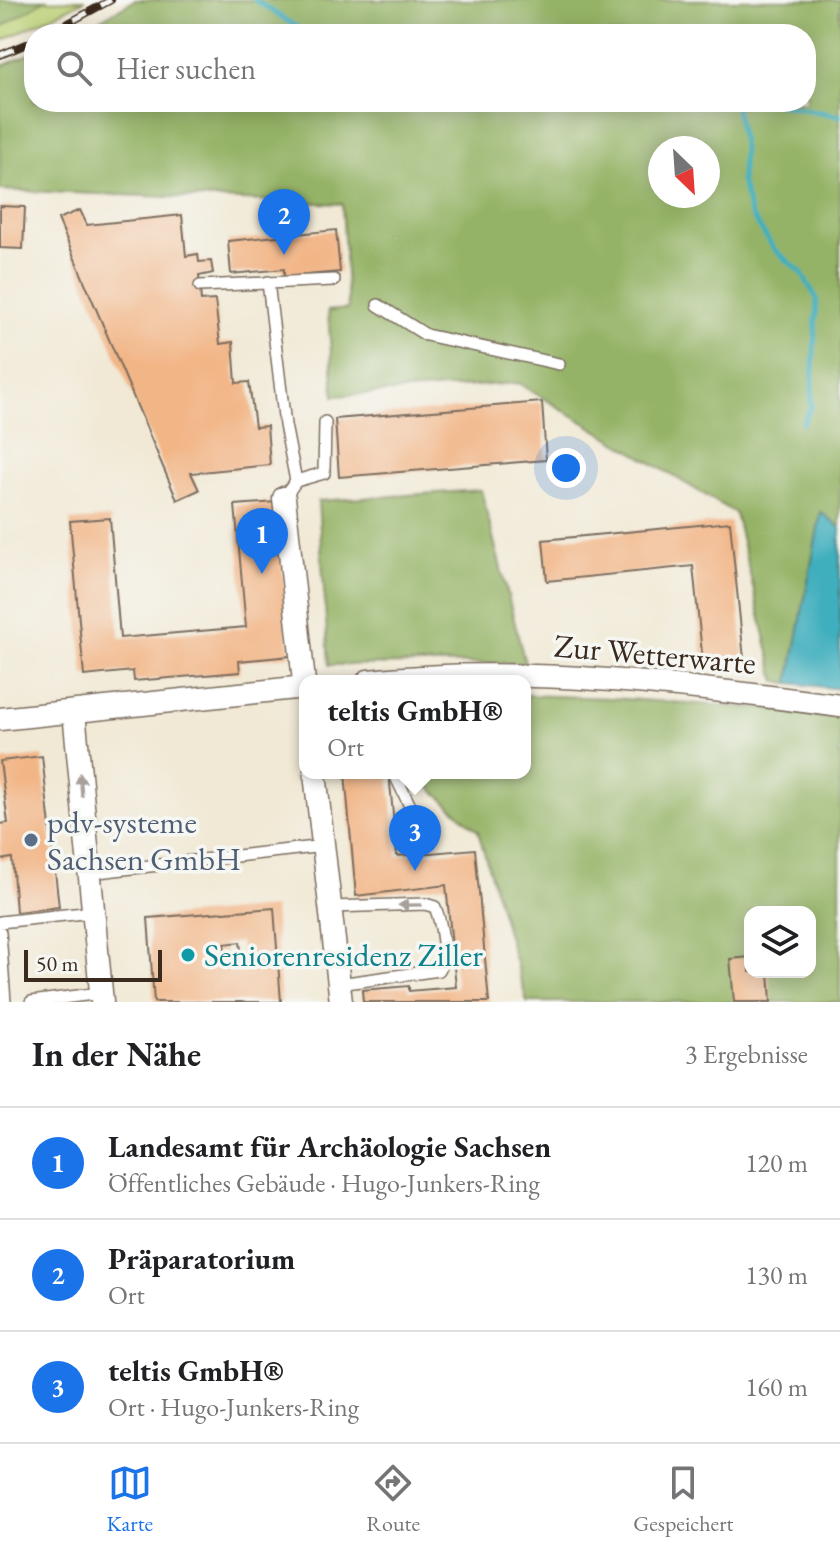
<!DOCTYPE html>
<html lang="de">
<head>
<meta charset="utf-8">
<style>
  body { margin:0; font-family:"EB Garamond",serif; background:#f2f2f2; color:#202124 }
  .controls { position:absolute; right:24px; bottom:24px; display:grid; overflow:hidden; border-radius:16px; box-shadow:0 4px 20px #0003 }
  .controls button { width:72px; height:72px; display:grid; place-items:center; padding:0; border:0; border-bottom:2px solid #e0e0e0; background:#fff; color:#202124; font:40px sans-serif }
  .compass { position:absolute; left:648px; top:136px; width:72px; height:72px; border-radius:50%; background:#fff; box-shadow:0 4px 20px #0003; rotate:155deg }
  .scale { position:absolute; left:24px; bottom:20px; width:138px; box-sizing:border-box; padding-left:8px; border:4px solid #3b2a1e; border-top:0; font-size:22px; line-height:28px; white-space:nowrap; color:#3b2a1e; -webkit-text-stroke:6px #f6f6f2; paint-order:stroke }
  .you { position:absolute; left:566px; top:468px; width:28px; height:28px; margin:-20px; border:6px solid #fff; border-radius:50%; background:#1a73e8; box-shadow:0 0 0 12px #1a73e833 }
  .badge { display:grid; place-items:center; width:52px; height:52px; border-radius:50%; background:#1a73e8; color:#fff; font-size:26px; font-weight:700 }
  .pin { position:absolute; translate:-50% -66px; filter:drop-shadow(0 2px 4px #0008) }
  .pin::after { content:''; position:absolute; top:42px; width:28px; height:24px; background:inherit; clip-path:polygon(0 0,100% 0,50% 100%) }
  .popup { position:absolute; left:299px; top:675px; width:232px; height:104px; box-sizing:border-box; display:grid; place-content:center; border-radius:16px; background:#fff; filter:drop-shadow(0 2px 6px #0005); font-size:26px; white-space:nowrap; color:#757577 }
  .popup b { font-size:30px; color:#202124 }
  .popup::after { content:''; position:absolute; left:50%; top:100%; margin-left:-16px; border:16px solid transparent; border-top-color:#fff }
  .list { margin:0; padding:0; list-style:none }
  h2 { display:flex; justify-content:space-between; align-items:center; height:104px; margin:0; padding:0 32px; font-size:34px }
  h2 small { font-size:26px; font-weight:400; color:#757577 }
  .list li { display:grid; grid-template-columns:52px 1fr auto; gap:24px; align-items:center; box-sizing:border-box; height:112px; padding:0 32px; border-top:2px solid #e0e0e0 }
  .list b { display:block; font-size:30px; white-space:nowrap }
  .list p { margin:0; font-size:26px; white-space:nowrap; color:#757577 }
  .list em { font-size:26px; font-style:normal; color:#757577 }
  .icon { flex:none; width:44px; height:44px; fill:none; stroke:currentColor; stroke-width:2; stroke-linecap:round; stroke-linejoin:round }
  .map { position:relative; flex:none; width:840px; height:1002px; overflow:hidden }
  .search { position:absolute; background:#fff; box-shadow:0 4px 20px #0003; left:24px; right:24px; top:24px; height:88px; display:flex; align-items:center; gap:20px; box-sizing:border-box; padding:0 28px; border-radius:32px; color:#757577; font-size:30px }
  .sheet { height:440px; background:#fff }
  nav { display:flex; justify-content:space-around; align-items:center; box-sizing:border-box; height:112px; border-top:2px solid #e0e0e0; background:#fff; font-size:22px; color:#757577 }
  nav a { display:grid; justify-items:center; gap:4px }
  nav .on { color:#1a73e8 }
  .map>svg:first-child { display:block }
  .green { fill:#bcd175; stroke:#7c7e4a; stroke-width:2 }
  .forest { fill:#95b366; stroke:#686e42; stroke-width:2; fill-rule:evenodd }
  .water { fill:#40afbd; stroke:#3e6c6e; stroke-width:2 }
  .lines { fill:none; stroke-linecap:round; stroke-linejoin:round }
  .stream { stroke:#40afbd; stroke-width:5 }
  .building { fill:#f2b586; fill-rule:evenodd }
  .service-casing { stroke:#7b6d5e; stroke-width:14 }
  .minor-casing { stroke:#7b6d5e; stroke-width:25 }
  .service { stroke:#fff; stroke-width:11 }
  .minor { stroke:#fff; stroke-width:22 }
  .rail-casing { stroke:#3b2a1e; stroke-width:8 }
  .rail { stroke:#f6f6f2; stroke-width:5; stroke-dasharray:15; stroke-linecap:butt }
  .oneway { fill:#a79f9a }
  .service-dot { fill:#5c6f8a; stroke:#f6f6f2; stroke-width:3 }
  .culture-dot { fill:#0f9aa8; stroke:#f6f6f2; stroke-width:3 }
  .labels { text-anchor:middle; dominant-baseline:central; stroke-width:7; stroke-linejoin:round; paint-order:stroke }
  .street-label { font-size:32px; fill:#3b2a1e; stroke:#f6f6f2 }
  .service-label { font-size:32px; fill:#4e5e75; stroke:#f6f6f2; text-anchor:start }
  .culture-label { font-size:32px; fill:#0d838f; stroke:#f6f6f2; text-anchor:start }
</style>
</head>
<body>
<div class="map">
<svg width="840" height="1002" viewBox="0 0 840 1002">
  <rect width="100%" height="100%" fill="#f6f6f2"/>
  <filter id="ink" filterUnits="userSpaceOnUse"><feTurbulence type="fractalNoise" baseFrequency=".0125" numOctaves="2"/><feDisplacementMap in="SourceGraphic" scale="16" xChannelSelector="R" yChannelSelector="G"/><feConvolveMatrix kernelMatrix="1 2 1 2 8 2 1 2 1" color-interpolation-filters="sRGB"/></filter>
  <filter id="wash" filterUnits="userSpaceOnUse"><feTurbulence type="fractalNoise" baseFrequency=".006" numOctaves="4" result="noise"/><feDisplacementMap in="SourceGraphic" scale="32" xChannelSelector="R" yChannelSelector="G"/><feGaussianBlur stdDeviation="1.8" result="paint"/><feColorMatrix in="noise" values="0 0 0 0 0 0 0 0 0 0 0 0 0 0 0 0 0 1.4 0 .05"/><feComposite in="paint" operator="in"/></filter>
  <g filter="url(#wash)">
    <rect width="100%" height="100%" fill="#f1e9d5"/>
    <path class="green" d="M85 0 0 42V28L40 1Z"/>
    <path class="forest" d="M0 0H45L0 28Z
      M135 0H840V528L821 513 789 683 776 681 735 513 518 383 334 396 328 311 348 309 342 204 0 190V67L34 52V102H806V34H74ZM660 148H708V196H660Z
      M481 490 525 663 329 665 318 501Z
      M525 695 610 698 817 712 840 716V1002H527L478 831 414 773H525ZM750 912H810V972H750Z"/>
    <path class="water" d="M821 512 840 528V689L789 683Z"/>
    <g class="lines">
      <path class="stream" d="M255 0 307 34
        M413 102 451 110 615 102
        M735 102 743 148 741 181 751 215 775 250 801 272 817 299 811 406 803 423
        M769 102 840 116"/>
    </g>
    <g id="blocks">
      <path class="building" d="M0 206 25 207 23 249 0 248Z
        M80 210 87 225 182 215 186 256 198 254 199 262 211 261 213 273 199 276 201 301 215 300 220 344 233 342 236 383 249 382 255 427 267 426 270 465 191 473 199 490 177 500 58 219Z
        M336 230 340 272 284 277V269L231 274 228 241Z
        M542 402 546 460 339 477 335 419Z
        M277 502 290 656 239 661 240 672 134 681 133 671 84 676 70 521 110 518 120 638 246 627 235 505Z
        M730 522 744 659 703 663 693 566 547 581 543 540Z
        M42 756 59 907 16 912 12 858 0 860V824L8 823 0 761Z
        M345 773H389L397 856 475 849 489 1002H363L362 990 409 986V991L456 987 446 885 356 896Z
        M274 908 281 1002H154L148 918ZM240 942 243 967 227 968 224 944Z
        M750 957V972H769L771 1002H734L730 959Z"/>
    </g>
  </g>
  <g filter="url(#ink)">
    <use href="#blocks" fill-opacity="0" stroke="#7b6d5e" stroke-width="2"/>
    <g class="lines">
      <defs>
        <path id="service" d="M268 282 285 425 296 481 284 498
          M200 286 334 280
          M378 305 426 335 559 364
          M296 481 324 473 325 422
          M394 773 411 808
          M89 873 324 846
          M332 907 425 904 435 907C441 922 448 956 439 970L339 984
          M0 922 93 912
          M0 932 5 1002
          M31 1002 101 993"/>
        <path id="minor" d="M284 498 305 691
          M368 681C526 665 684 685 840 706
          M74 712 102 1002
          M0 719 305 687
          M315 773 341 1002"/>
      </defs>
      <use href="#service" class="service-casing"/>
      <use href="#minor" class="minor-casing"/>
      <use href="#service" class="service"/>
      <use href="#minor" class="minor"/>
      <defs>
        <path id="rail" d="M48 34 111 0
          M0 55 34 41"/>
      </defs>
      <use href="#rail" class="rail-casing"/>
      <use href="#rail" class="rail"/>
    </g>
    <defs><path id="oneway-solid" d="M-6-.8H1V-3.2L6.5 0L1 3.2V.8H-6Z" transform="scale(2)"/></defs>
    <g class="oneway">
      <use href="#oneway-solid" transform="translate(81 785) rotate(-95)"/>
      <use href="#oneway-solid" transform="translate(410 905) rotate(179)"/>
    </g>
  </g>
  <circle class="service-dot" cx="31" cy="840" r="8"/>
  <circle class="culture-dot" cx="188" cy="955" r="8"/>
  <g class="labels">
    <g class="street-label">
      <text transform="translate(655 654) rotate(5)">Zur Wetterwarte</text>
    </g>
    <g class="service-label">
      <text x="47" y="822">pdv-systeme<tspan x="47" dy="37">Sachsen GmbH</tspan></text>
    </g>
    <g class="culture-label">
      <text x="204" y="955">Seniorenresidenz Ziller</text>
    </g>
  </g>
</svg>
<div class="controls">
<button><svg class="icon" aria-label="layers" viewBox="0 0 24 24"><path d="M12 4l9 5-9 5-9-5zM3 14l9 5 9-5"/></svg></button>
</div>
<svg class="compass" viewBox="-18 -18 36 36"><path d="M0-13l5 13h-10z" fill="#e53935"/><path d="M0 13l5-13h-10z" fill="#757577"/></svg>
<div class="scale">50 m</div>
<div class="you"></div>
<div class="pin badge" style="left:262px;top:574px">1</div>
<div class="pin badge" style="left:284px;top:255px">2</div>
<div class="pin badge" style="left:415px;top:871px">3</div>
<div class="popup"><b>teltis GmbH®</b>Ort</div>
<div class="search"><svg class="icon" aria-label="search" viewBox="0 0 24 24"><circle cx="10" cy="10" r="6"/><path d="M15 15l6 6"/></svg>Hier suchen</div>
</div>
<section class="sheet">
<h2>In der Nähe<small>3 Ergebnisse</small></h2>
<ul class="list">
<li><span class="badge">1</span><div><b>Landesamt für Archäologie Sachsen</b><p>Öffentliches Gebäude · Hugo-Junkers-Ring</p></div><em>120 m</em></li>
<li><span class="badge">2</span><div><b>Präparatorium</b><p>Ort</p></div><em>130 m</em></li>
<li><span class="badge">3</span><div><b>teltis GmbH®</b><p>Ort · Hugo-Junkers-Ring</p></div><em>160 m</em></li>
</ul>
</section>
<nav>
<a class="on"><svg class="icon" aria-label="map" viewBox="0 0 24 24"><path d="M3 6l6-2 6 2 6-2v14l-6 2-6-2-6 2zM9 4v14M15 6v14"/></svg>Karte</a>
<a><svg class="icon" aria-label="directions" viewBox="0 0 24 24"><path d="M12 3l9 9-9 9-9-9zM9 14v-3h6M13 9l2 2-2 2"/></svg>Route</a>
<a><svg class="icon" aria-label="saved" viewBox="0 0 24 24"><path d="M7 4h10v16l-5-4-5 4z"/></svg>Gespeichert</a>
</nav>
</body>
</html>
